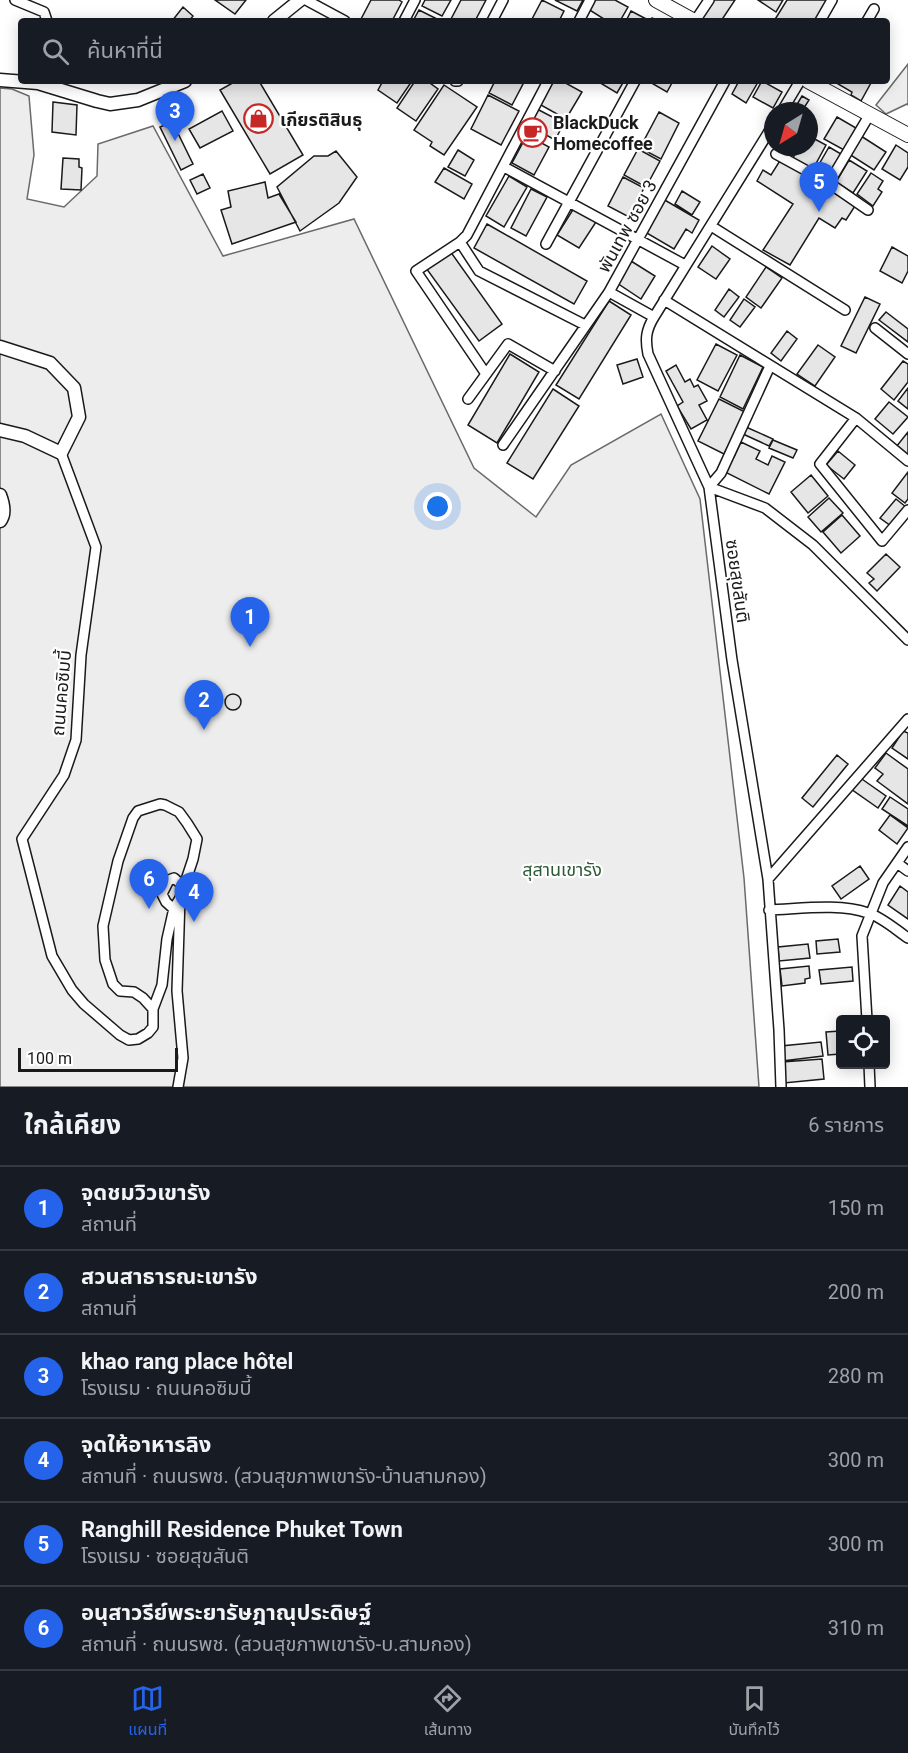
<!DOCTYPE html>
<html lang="th">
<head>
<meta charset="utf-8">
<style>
  body { margin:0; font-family:Roboto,"Noto Sans Thai",sans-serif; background:#242831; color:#f1f3f6 }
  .controls { position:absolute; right:18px; bottom:18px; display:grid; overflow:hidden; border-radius:6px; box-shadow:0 3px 15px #0003 }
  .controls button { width:54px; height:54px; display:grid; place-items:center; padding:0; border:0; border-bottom:2px solid #363941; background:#171b24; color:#f1f3f6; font:30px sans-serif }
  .compass { position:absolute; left:764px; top:102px; width:54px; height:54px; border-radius:50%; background:#171b24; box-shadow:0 3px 15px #0003; rotate:217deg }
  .scale { position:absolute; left:18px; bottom:15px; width:160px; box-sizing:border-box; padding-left:6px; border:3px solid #1a1a1a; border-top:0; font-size:16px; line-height:21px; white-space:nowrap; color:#1a1a1a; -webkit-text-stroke:4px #fff; paint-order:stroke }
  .you { position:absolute; left:438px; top:507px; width:21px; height:21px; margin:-15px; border:4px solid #fff; border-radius:50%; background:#1a73e8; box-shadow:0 0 0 9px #1a73e833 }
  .badge { display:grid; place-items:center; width:39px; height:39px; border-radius:50%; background:#2563eb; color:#fff; font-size:20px; font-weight:700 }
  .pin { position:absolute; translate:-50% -50px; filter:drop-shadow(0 2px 3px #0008) }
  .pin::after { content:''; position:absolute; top:32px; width:21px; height:18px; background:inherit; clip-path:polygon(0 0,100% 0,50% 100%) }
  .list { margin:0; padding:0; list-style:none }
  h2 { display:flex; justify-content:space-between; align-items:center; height:78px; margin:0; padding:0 24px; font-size:26px }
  h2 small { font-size:20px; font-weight:400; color:#9ea1a6 }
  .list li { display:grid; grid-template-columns:39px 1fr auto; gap:18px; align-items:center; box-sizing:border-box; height:84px; padding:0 24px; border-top:2px solid #363941 }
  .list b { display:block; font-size:22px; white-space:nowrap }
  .list p { margin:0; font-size:20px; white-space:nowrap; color:#9ea1a6 }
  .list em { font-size:20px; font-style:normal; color:#9ea1a6 }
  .icon { flex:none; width:33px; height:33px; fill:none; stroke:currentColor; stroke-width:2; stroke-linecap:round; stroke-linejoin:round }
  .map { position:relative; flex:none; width:908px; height:1087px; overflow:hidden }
  .search { position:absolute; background:#171b24; box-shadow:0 3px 15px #0003; left:18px; right:18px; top:18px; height:66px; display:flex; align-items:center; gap:15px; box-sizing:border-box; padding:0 21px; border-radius:6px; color:#9ea1a6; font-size:22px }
  .sheet { height:582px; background:#171b24 }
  nav { display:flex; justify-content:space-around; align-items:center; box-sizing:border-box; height:84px; border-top:2px solid #363941; background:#171b24; font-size:16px; color:#9ea1a6 }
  nav a { display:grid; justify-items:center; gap:3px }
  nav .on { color:#2563eb }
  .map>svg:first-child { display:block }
  .built { fill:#ededed; stroke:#6a6a6a; stroke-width:1.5 }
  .building { fill:#e6e6e6; stroke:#1a1a1a; stroke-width:1.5 }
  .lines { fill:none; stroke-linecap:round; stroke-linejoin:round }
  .minor-casing { stroke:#1a1a1a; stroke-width:12 }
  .tertiary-casing { stroke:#1a1a1a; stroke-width:15 }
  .secondary-casing { stroke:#1a1a1a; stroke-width:16 }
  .minor { stroke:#fff; stroke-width:9 }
  .tertiary { stroke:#fff; stroke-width:12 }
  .secondary { stroke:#fff; stroke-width:14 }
  .labels { text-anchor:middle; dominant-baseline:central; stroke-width:4.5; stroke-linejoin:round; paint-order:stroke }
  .poi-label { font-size:18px; font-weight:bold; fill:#1a1a1a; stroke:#fff; text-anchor:start }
  .street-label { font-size:18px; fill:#1a1a1a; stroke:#fff }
  .park-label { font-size:18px; fill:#2b5a34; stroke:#fff }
</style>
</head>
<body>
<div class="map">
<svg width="908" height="1087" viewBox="0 0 908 1087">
  <rect width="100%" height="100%" fill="#fff"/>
  <path class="built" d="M908 64V105L907 104 886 114 876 105Z
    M0 88 12 89 29 96 34 155 27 199 64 207 97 176 98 144 153 126 223 256 354 219 474 468 536 517 571 465 661 414 700 499 744 878 759 1087H0Z"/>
  <path class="building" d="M215 0H246L235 14Z
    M371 0H399L402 2 392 21H360Z
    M425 0H451L442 16 422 6Z
    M461 0H486L475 21H450Z
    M542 0 564 11 559 21H531Z
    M555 0H583L577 11Z
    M593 0H615L628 7 620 21H607L588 9Z
    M714 0H735L721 21H706L702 18Z
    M758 0H783L776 12Z
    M787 0H828L815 21H774Z
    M183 7 193 16 189 21H172Z
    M419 10 439 20V21H413Z
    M631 11 650 21 652 18 659 21H626Z
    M236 81H259L303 155 270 174 220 90Z
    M383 81H412L397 103 378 90Z
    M415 81H427L438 89 416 121 397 108Z
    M495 81H517L523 84 512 105 489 93Z
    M552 81H562L582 92 566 119 539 104Z
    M597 81H624L617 93Z
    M648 81H673L667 92Z
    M739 81 758 82 746 103 732 94Z
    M762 81 782 92 773 108 753 97Z
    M833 81H872L861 101 851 95 852 92Z
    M444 85 477 107 444 155 430 146 432 142 414 130Z
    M488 95 519 111 501 145 471 129Z
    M802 96 809 100 802 111H793Z
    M53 102 77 105 76 135 52 132Z
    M537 109 564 123 555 140 528 125Z
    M222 111 233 131 200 148 189 129Z
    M659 112 679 123 661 159 640 148Z
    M168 113 193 164 181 170 160 127 169 123 165 114Z
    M837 117 856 128 844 150 824 139Z
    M527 135 549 147 534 175 512 163Z
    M809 136 826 145 813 169 793 158 799 147H809Z
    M861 136 886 152 874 170 849 154Z
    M896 145 908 153V167L900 180 882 169Z
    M829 147 841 154 826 179 814 173Z
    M638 149 660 161 646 187 624 175Z
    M458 150 474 160 465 176 448 167Z
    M336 151 357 177 339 203 300 231 277 187 314 156H328Z
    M63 158 79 159V167L82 168 81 190 61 189Z
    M781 159 855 206 846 220 842 218 835 228 819 218 790 265 763 250 793 204 757 181 763 170 771 175Z
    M849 160 867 171 853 193 836 182Z
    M444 168 472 184 464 199 435 182Z
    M871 173 883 181 878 189 882 192 873 206 857 194Z
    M203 174 210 188 197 194 190 180Z
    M509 176 527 187 504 227 486 216Z
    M623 177 644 188 629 217 608 206Z
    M265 182 268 198 279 194 296 222 232 244 221 210 231 207 228 191Z
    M531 189 547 197 526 236 511 228Z
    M682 191 700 202 692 215 675 204Z
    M663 199 699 220 692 233 686 229 674 249 645 232Z
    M574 208 596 222 579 248 557 235Z
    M487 224 587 281 574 304 474 248Z
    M712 246 730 259 716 279 698 267Z
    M892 247 908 256V271L902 283 880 271Z
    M450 251 502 324 479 341 426 268Z
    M631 261 655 276 641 299 617 283Z
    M766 267 782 278 761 308 746 297Z
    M729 289 739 297 724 317 715 310Z
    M865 297 880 304 856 353 841 346Z
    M744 299 755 307 740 327 730 320Z
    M609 301 631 315 579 399 556 385Z
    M886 312 908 329V342L879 320Z
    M787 331 797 339 781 361 771 353Z
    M716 344 737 355 718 391 697 380Z
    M818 345 835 357 815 386 797 374Z
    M510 354 539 372 497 443 468 425Z
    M740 355 763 367 743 409 720 397Z
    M637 359 643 377 623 384 617 365Z
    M903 361 908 364V382L894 400 881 389Z
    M676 365 685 382 690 379 694 387 698 385 707 401 699 405 707 420 691 429 677 406 683 402 666 371Z
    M908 388V409L898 401Z
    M553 389 579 406 533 479 507 463Z
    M719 399 745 412 724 454 698 441Z
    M889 402 908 417 893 434 875 419Z
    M746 427 773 439 769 446 743 434Z
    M908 432V456L896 447Z
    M773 440 797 450 793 458 769 448Z
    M741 442 760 451 756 459 768 465 772 456 785 462 769 494 723 471 731 455 734 457Z
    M838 451 855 465 844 479 826 465Z
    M908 472V499L905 503 892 493Z
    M811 475 828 496 808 513 791 492Z
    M829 498 843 513 821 532 808 517Z
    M896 499 906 507 891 526 880 518Z
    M842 515 860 536 841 553 823 532Z
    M886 554 900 567 877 591 869 583 874 579 867 573Z
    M225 702a8 8 0 1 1 16 0a8 8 0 1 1-16 0Z
    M903 731 908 733V759L892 748Z
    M886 753 908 769V804L877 781 883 774 875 768Z
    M837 755 848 764 813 807 802 798Z
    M859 777 886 796 878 808 851 789Z
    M890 797 908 809V826L882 809Z
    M890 815 908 828 897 844 879 830Z
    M860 866 869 879 841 899 832 886Z
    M900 886 908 892V919L888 905Z
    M838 939 840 952 817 954 816 941Z
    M808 944 810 958 779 961 778 947Z
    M809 966 810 978 805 979V983L782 986 780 969Z
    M852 967 853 981 821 984 819 970Z
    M840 1031V1054L828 1055 826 1032Z
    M821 1042 823 1056 782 1061 781 1046Z
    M822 1059 824 1079 784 1083 782 1062Z"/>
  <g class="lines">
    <defs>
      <path id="minor" d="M15 0 44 12 47 21
        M306 0 345 21
        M404 21 415 0
        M492 21 503 0
        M579 21 590 0
        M695 21 709 0
        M820 21 832 0
        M867 21 874 9
        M455 81H458
        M782 111 800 81
        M773 125 654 317C646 330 645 339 648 354L709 487 732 660 768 879 779 1030 781 1087
        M776 154 829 183 868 210
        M504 167 685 265
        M829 183 870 114
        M711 226 845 310
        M460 242 479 271 585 325
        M546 244 635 81
        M609 292 654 317
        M664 300 856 418 908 461
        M875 328 908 354
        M770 366 721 473 709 487 765 508 813 545 908 640
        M486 374 416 271 460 242 467 235 548 81
        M468 399 508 344 555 371
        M856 418 820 464 882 541 908 510
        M503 445 609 292 725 81
        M61 453 96 547 81 655 76 740 64 775 22 839 52 956 72 990 84 1004 120 1035 129 1040 138 1039 148 1033 153 1027V1009L162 985 167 939 174 908 180 898 193 859 197 839 187 823 179 812 165 805 160 804 138 811 133 818 118 861 103 926 105 960 113 984 120 991 134 992 143 998 153 1009
        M897 863 908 871
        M768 879 908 719
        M769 910C800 909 839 903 868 913 882 917 896 930 908 938
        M176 911 166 902 162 894 169 880 174 878 183 886
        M867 1020 862 936 883 883 908 847
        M869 1064 870 1087
        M178 1087 183 1058 177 991 180 898"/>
      <path id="tertiary" d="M274 21 300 0
        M0 80 38 83 97 101 110 104 138 100 185 81
        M0 347 50 363 74 388 79 417 61 453 25 436 0 430
        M0 495C3 503 6 514 0 521"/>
      <path id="secondary" d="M656 0 694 21
        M808 81 908 135"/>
    </defs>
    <use href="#minor" class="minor-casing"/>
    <use href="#tertiary" class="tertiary-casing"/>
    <use href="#secondary" class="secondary-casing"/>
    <use href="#minor" class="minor"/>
    <use href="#tertiary" class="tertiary"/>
    <use href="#secondary" class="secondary"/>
  </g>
  <defs>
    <symbol id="shop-ring" viewBox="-11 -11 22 22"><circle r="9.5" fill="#fff" stroke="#c62828" stroke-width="1.5"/><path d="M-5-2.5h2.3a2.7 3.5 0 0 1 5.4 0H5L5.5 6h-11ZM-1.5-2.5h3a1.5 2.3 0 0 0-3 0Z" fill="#c62828"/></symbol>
    <symbol id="cafe-ring" viewBox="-11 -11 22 22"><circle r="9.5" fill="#fff" stroke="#c62828" stroke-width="1.5"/><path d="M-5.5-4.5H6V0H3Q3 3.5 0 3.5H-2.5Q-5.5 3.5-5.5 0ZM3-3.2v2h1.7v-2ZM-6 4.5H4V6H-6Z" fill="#c62828"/></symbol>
  </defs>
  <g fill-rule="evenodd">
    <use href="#shop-ring" x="242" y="102" width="33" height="33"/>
    <use href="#cafe-ring" x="516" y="116" width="33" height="33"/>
  </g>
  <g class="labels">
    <g class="poi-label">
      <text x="280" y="119">เกียรติสินธุ</text>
      <text x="553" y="122">BlackDuck<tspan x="553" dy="21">Homecoffee</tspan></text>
    </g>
    <g class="street-label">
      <text transform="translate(627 226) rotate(-61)">พันเทพ ซอย 3</text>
      <text transform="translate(738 581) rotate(82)">ซอยสุขสันติ</text>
      <text transform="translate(61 693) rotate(-85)">ถนนคอซิมบี้</text>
    </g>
    <g class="park-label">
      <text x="562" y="869">สุสานเขารัง</text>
    </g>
  </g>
</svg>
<div class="controls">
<button><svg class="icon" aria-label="locate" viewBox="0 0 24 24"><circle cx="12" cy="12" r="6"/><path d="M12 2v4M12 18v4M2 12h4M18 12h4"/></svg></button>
</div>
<svg class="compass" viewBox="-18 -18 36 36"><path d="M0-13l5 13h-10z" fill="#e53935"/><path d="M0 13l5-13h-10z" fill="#9ea1a6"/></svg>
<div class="scale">100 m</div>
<div class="you"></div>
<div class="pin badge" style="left:250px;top:647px">1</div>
<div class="pin badge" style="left:204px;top:730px">2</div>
<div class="pin badge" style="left:175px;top:141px">3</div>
<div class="pin badge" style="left:194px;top:922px">4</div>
<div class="pin badge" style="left:819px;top:212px">5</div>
<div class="pin badge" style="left:149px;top:909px">6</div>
<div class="search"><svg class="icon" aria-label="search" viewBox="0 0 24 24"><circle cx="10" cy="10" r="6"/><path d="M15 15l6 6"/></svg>ค้นหาที่นี่</div>
</div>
<section class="sheet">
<h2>ใกล้เคียง<small>6 รายการ</small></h2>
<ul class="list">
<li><span class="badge">1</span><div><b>จุดชมวิวเขารัง</b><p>สถานที่</p></div><em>150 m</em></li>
<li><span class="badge">2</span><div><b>สวนสาธารณะเขารัง</b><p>สถานที่</p></div><em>200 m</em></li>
<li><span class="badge">3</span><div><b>khao rang place hôtel</b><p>โรงแรม · ถนนคอซิมบี้</p></div><em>280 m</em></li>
<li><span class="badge">4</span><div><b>จุดให้อาหารลิง</b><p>สถานที่ · ถนนรพช. (สวนสุขภาพเขารัง-บ้านสามกอง)</p></div><em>300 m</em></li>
<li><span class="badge">5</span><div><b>Ranghill Residence Phuket Town</b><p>โรงแรม · ซอยสุขสันติ</p></div><em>300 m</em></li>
<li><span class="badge">6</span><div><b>อนุสาวรีย์พระยารัษฎาณุประดิษฐ์</b><p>สถานที่ · ถนนรพช. (สวนสุขภาพเขารัง-บ.สามกอง)</p></div><em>310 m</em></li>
</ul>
</section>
<nav>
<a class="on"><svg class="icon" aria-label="map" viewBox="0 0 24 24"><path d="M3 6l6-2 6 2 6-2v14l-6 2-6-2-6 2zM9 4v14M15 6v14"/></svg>แผนที่</a>
<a><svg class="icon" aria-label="directions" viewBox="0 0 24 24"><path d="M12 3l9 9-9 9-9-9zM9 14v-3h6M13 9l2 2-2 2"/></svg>เส้นทาง</a>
<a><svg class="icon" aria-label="saved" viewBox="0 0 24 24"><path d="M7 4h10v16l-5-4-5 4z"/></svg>บันทึกไว้</a>
</nav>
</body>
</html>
